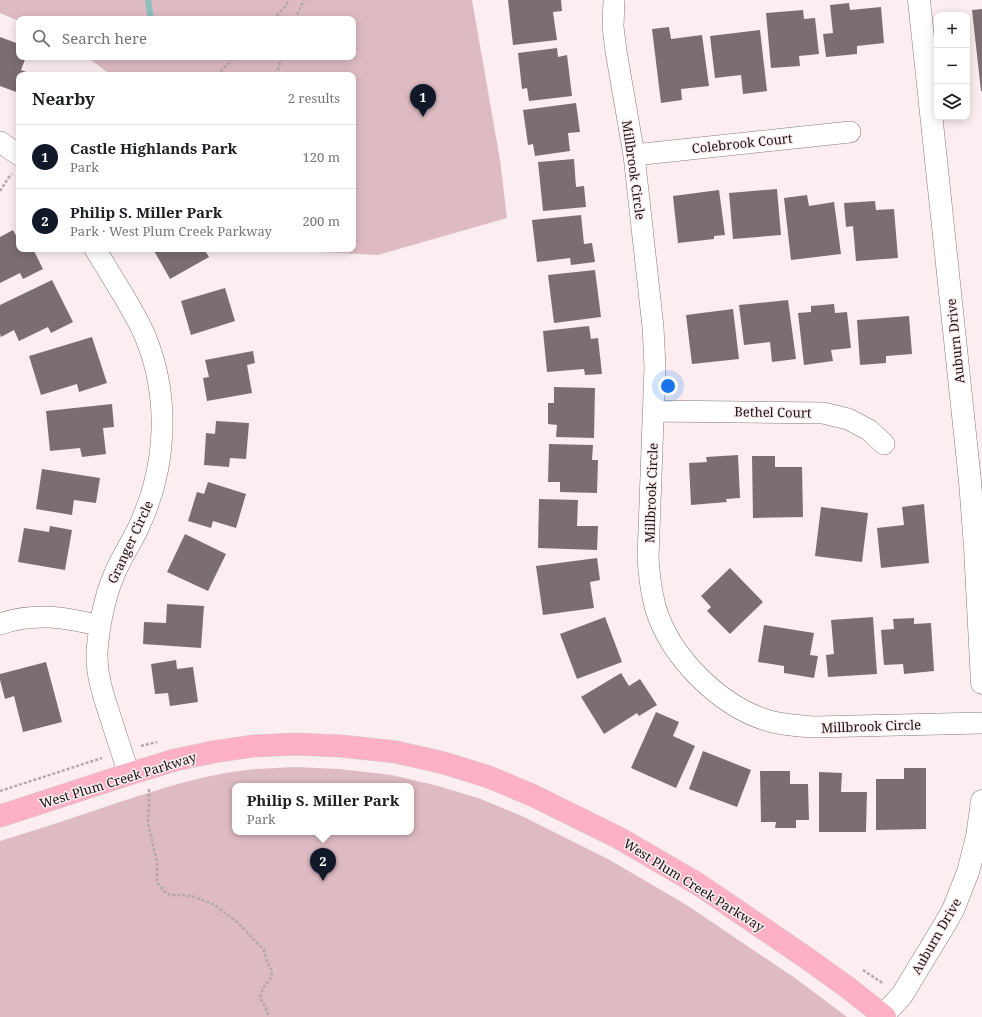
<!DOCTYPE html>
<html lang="en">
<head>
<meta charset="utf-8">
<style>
  body { margin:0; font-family:"Noto Serif",serif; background:#f2f2f2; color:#202124 }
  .controls { position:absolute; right:12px; top:12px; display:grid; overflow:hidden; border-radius:8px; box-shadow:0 2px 10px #0003 }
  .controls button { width:36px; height:36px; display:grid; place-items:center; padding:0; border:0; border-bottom:1px solid #e0e0e0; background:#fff; color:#202124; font:20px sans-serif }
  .you { position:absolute; left:668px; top:386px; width:14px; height:14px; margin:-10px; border:3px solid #fff; border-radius:50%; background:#1a73e8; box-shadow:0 0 0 6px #1a73e833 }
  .badge { display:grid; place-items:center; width:26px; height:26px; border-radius:50%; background:#111827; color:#fff; font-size:13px; font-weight:700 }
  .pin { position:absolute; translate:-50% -33px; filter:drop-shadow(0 1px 2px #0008) }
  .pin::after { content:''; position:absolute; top:21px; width:14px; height:12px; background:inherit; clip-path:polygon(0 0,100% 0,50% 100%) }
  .popup { position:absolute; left:232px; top:783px; width:182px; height:52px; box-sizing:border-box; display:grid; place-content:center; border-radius:8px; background:#fff; filter:drop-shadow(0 1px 3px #0005); font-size:13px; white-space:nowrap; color:#757577 }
  .popup b { font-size:15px; color:#202124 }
  .popup::after { content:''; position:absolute; left:50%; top:100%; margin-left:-8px; border:8px solid transparent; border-top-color:#fff }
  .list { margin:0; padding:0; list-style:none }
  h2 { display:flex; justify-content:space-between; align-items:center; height:52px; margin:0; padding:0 16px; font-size:17px }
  h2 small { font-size:13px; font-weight:400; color:#757577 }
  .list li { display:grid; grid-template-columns:26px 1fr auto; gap:12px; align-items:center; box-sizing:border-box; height:64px; padding:0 16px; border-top:1px solid #e0e0e0 }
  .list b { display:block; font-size:15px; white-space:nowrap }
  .list p { margin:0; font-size:13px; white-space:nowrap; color:#757577 }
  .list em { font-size:13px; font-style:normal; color:#757577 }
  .icon { flex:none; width:22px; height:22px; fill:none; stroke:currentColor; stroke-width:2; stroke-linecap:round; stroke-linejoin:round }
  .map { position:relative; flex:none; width:982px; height:1017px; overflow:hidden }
  .search { position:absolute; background:#fff; box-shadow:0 2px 10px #0003; left:16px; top:16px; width:340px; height:44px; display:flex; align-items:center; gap:10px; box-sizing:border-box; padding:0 14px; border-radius:8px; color:#757577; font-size:15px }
  .panel { position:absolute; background:#fff; box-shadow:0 2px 10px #0003; left:16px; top:72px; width:340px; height:180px; border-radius:8px }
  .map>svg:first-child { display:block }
  .green { fill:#debbc2; fill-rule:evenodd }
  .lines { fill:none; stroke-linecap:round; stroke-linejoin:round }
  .stream { stroke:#8dbfbc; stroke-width:6 }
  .building { fill:#7b6e71 }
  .minor-casing { stroke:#86797b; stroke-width:22 }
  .tertiary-casing { stroke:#86797b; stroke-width:23 }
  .primary-casing { stroke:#d1d0d0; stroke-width:23 }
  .path { stroke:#b4a9aa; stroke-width:2.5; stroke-dasharray:3 2; stroke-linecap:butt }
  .minor { stroke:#fff; stroke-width:21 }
  .tertiary { stroke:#fff; stroke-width:22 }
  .primary { stroke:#feb0c5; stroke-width:22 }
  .labels { text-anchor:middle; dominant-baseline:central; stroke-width:3; stroke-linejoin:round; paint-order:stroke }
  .street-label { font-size:13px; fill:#191415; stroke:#fceef0 }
</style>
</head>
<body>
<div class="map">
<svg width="982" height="1017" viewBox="0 0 982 1017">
  <rect width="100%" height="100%" fill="#fceef0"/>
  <path class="green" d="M0 0H472L500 160 507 218 378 255 261 249H353V75H111L87 57H353V19H19V21L0 13Z
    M295 767 339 769 392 775 438 786 481 799 524 817 608 859 685 904 795 978 847 1017H0V841C33 831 66 820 99 809 150 792 202 774 256 769 269 768 282 768 295 767ZM235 786H411V832H235Z"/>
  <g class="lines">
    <path class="stream" d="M148 0 151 19"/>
  </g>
  <path class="building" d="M508 0H561L562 11 553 12 557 40 513 45Z
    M849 3 850 10 881 7 884 43 857 46V54L826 57 823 34 833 33 830 5Z
    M982 9V91H981L972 10Z
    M803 10 804 19 815 18 819 54 799 56 800 66 771 68 766 13Z
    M669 27 671 39 702 35 709 86 681 89 682 100 661 103 652 29Z
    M760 30 767 91 743 94 741 75 715 78 710 36Z
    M0 37 19 44V57H26L21 70 29 73 28 75H19V93L0 86Z
    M557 48 558 57 567 55 572 96 529 101 527 88 522 89 518 53Z
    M576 103 580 132 568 133 570 151 535 156 533 144 528 145 523 110Z
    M574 159 576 187 584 186 586 207 543 211 538 162Z
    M777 189 781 235 733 239 729 193Z
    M719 190 725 235 714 236V239L678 243 673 196Z
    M807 195 809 206 834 202 841 254 791 260 784 198Z
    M875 201 876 210 894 209 898 258 856 261 853 226 846 227 844 203Z
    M581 215 584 244 592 243 595 262 571 265 570 258 537 262 532 220Z
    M13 230 19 241V249H33L43 269 23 279 20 273 0 283V237Z
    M153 249H204L209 257 170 279Z
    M595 270 601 317 554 323 548 275Z
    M52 280 73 322 51 333 48 327 19 341 14 330 1 337 0 334V305Z
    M225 288 235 321 191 335 181 301Z
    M788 300 796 359 772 362 770 342 744 345 739 305Z
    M834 304 835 313 847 312 851 348 831 350 833 361 804 365 798 313 811 312V306Z
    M733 309 739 359 692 364 686 315Z
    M909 316 912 354 886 356V363L860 365 857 320Z
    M589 326 591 339 598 338 602 374 585 375 584 369 547 372 543 331Z
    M92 337 107 383 79 392 77 384 41 395 29 356Z
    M253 351 255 363 247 365 252 393 207 401 203 378 209 377 205 360Z
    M554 387 595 388 594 438 556 437 557 425 548 424V403H554Z
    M112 404 114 427 103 428 106 454 82 457 80 448 50 451 46 411Z
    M216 421 249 423 246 459 230 458 229 467 204 465 206 433 215 434Z
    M549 444 593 445 592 460H598L597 493 560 492V482H548Z
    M738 455 740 498 726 499 727 502 691 505 689 463 707 462 706 457Z
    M752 456H775V467H802L803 517 753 518Z
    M42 469 100 478 96 503 74 500 72 515 36 509Z
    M208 482 246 494 236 528 213 521 211 528 188 521 197 492 204 494Z
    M539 499 578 500 577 526H598L597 550 538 548Z
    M924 504 929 563 881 568 877 528 904 525 902 507Z
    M821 507 868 513 862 562 815 556Z
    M50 526 72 530 65 570 18 562 24 528 49 532Z
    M185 534 226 554 208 591 167 572Z
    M597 558 600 580 590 582 594 608 543 615 536 566Z
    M730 568 763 602 730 634 707 611 711 607 701 596Z
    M167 604 204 606 201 648 143 644 144 622 166 623Z
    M605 617 622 662 577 679 560 634Z
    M873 617 877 674 828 677 826 655 834 654 831 620Z
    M914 618V624L931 623 934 671 904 674 903 664 884 665 881 630 894 629 893 619Z
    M764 625 814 633 810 655 818 656 814 678 784 673V666L758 662Z
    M176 660 177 669 193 667 198 702 170 706 168 693 155 694 151 664Z
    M46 662 62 722 23 732 14 696 5 699 0 680V674Z
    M621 673 629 686 640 679 657 705 639 716 637 713 604 734 581 697Z
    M656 712 679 722 673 736 695 746 676 788 631 768Z
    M703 751 751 770 737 807 689 789Z
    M904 768H926V829L876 830V779H904Z
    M760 771H790V784H808L809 820H796V828H775L776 822H761Z
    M819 772 842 773 841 792H867L866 832H819Z"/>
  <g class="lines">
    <defs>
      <path id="minor" d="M614 0 613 27 616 51 634 155 653 327 655 367 648 558C649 574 651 590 655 606 669 656 719 706 769 721 784 725 799 726 814 727L982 723
        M0 142 19 155
        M634 155 850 132
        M95 249C105 265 115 282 125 298 132 311 140 323 145 336 170 396 167 465 140 524 133 541 121 557 114 575 104 599 99 626 97 652 96 676 104 697 111 719 117 738 123 756 129 774
        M654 411 823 413 848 419 869 430 884 444
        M0 624C34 612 67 617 100 626"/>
      <path id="tertiary" d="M919 0 970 481 975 547 982 683
        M883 1016 902 995 942 929 953 910 968 872 977 837 982 801"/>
      <path id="primary" d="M0 816 129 774 175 760 213 752 253 746 295 744 341 746 396 752 444 763 489 777 534 796 619 838 698 884 808 959 847 987 885 1017"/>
    </defs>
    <use href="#minor" class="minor-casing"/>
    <use href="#tertiary" class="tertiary-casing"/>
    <use href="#primary" class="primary-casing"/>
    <path class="path" d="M273 19 284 8 289 0
      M295 19 304 0
      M217 75 235 57
      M276 75 282 57
      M0 191 9 177 12 174
      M141 746 157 742
      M149 789V806L148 823 157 862V881L159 885 166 893 171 895H183L195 897 215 905 238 923 259 945 264 950 267 962 272 971 271 978 263 988 260 997C263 1004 268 1009 268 1017
      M0 791 102 758
      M863 970 884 984"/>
    <use href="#minor" class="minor"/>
    <use href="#tertiary" class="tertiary"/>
    <use href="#primary" class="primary"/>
  </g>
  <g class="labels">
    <g class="street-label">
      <text transform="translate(742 143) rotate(-6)">Colebrook Court</text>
      <text transform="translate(634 170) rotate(82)">Millbrook Circle</text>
      <text transform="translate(955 341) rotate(-96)">Auburn Drive</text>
      <text transform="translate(773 412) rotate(1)">Bethel Court</text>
      <text transform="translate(651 493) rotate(-88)">Millbrook Circle</text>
      <text transform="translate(130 542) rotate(-65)">Granger Circle</text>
      <text transform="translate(871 726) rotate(-2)">Millbrook Circle</text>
      <text transform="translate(118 780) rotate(-17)">West Plum Creek Parkway</text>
      <text transform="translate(694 885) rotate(32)">West Plum Creek Parkway</text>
      <text transform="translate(936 936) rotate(-60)">Auburn Drive</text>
    </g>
  </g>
</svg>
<div class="controls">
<button>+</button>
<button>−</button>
<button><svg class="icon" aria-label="layers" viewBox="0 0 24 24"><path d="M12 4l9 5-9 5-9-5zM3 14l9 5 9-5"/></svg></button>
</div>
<div class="you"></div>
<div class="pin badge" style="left:423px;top:117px">1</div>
<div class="pin badge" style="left:323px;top:881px">2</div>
<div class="popup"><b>Philip S. Miller Park</b>Park</div>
<div class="search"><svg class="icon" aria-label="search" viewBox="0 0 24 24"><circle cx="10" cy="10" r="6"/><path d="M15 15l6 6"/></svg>Search here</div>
<section class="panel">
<h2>Nearby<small>2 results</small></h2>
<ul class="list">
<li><span class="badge">1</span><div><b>Castle Highlands Park</b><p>Park</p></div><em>120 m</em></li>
<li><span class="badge">2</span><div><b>Philip S. Miller Park</b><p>Park · West Plum Creek Parkway</p></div><em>200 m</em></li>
</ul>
</section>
</div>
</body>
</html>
